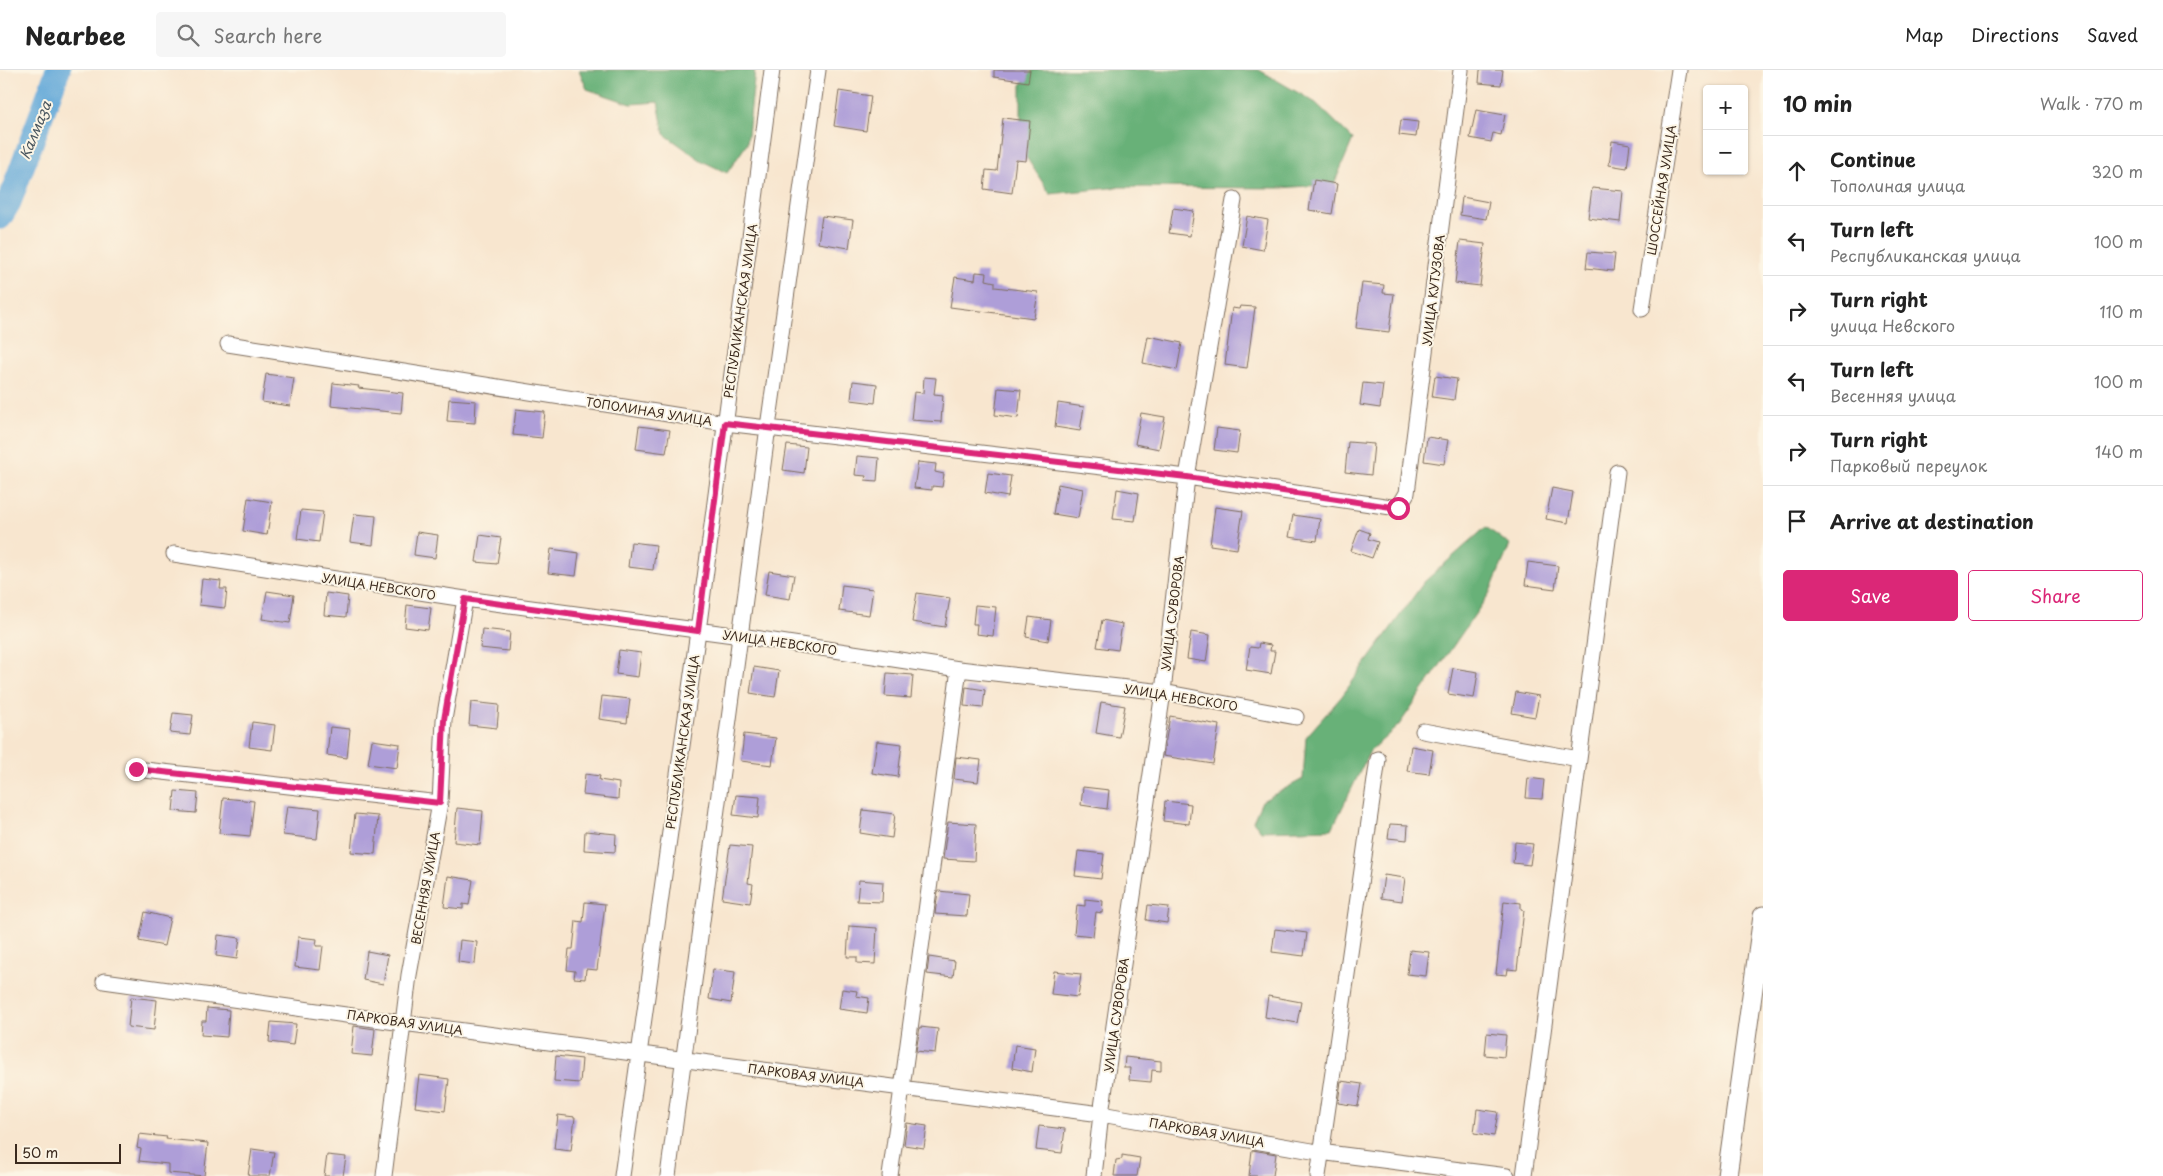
<!DOCTYPE html>
<html lang="en">
<head>
<meta charset="utf-8">
<style>
  body { margin:0; font-family:"Playpen Sans",sans-serif; background:#f6f6f6; color:#222 }
  .controls { position:absolute; right:15px; top:15px; display:grid; overflow:hidden; border-radius:5px; box-shadow:0 1px 4px #0004 }
  .controls button { width:45px; height:45px; display:grid; place-items:center; padding:0; border:0; border-bottom:1px solid #e0e0e0; background:#fff; color:#222; font:25px sans-serif }
  .scale { position:absolute; left:15px; bottom:12px; width:106px; box-sizing:border-box; padding-left:5px; border:2px solid #3b2a1e; border-top:0; font-size:14px; line-height:18px; white-space:nowrap; color:#3b2a1e; -webkit-text-stroke:4px #fcf5e5; paint-order:stroke }
  .stop { position:absolute; width:15px; height:15px; margin:-11px; border:4px solid #db2777; border-radius:50%; background:#fff }
  .stop.end { background:#db2777; border-color:#fff; box-shadow:0 1px 5px #0008 }
  .list { margin:0; padding:0; list-style:none }
  h2 { display:flex; justify-content:space-between; align-items:center; height:65px; margin:0; padding:0 20px; font-size:21px }
  h2 small { font-size:16px; font-weight:400; color:#767676 }
  .list li { display:grid; grid-template-columns:32px 1fr auto; gap:15px; align-items:center; box-sizing:border-box; height:70px; padding:0 20px; border-top:1px solid #e0e0e0 }
  .list b { display:block; font-size:19px; white-space:nowrap }
  .list p { margin:0; font-size:16px; white-space:nowrap; color:#767676 }
  .list em { font-size:16px; font-style:normal; color:#767676 }
  .actions { display:flex; gap:10px; padding:15px 20px }
  .actions a { flex:1; padding:11px 0; border:1px solid #db2777; border-radius:5px; text-align:center; font-size:18px; color:#db2777 }
  .actions .main { background:#db2777; color:#fff }
  .icon { flex:none; width:28px; height:28px; fill:none; stroke:currentColor; stroke-width:2; stroke-linecap:round; stroke-linejoin:round }
  .map { position:relative; flex:none; width:1763px; height:1106px; overflow:hidden }
  header { display:flex; align-items:center; gap:30px; box-sizing:border-box; height:70px; padding:0 25px; background:#fff; border-bottom:1px solid #e0e0e0 }
  header strong { font-size:24px }
  nav { display:flex; gap:28px; margin-inline-start:auto; font-size:18px }
  .search { width:350px; height:45px; background:#f6f6f6; display:flex; align-items:center; gap:12px; box-sizing:border-box; padding:0 18px; border-radius:5px; color:#767676; font-size:19px }
  main { display:flex }
  aside { flex:1; background:#fff }
  .map>svg:first-child { display:block }
  .forest { fill:#67b178; stroke:#516e4b }
  .lines { fill:none; stroke-linecap:round; stroke-linejoin:round }
  .river { stroke:#63a9d9; stroke-width:25 }
  .building { fill:#ae9ed8 }
  .minor-casing { stroke:#7d6c5c; stroke-width:17 }
  .major-casing { stroke:#7d6c5c; stroke-width:21 }
  .minor { stroke:#fff; stroke-width:15 }
  .major { stroke:#fff; stroke-width:19 }
  .route { stroke:#db2777; stroke-width:6 }
  .labels { text-anchor:middle; dominant-baseline:central; stroke-width:4; stroke-linejoin:round; paint-order:stroke }
  .street-label { font-size:12px; fill:#3b2a1e; stroke:#fcf5e5 }
  .water-label { font-size:14px; font-style:italic; fill:#49565f; stroke:#fcf5e5 }
</style>
</head>
<body>
<header>
<strong>Nearbee</strong>
<div class="search"><svg class="icon" aria-label="search" viewBox="0 0 24 24"><circle cx="10" cy="10" r="6"/><path d="M15 15l6 6"/></svg>Search here</div>
<nav><a>Map</a><a>Directions</a><a>Saved</a></nav>
</header>
<main>
<div class="map">
<svg width="1763" height="1106" viewBox="0 0 1763 1106">
  <rect width="100%" height="100%" fill="#fcf5e5"/>
  <filter id="ink" filterUnits="userSpaceOnUse"><feTurbulence type="fractalNoise" baseFrequency=".02" numOctaves="2"/><feDisplacementMap in="SourceGraphic" scale="10" xChannelSelector="R" yChannelSelector="G"/><feConvolveMatrix kernelMatrix="1 2 1 2 8 2 1 2 1" color-interpolation-filters="sRGB"/></filter>
  <filter id="wash" filterUnits="userSpaceOnUse"><feTurbulence type="fractalNoise" baseFrequency=".0096" numOctaves="4" result="noise"/><feDisplacementMap in="SourceGraphic" scale="20" xChannelSelector="R" yChannelSelector="G"/><feGaussianBlur stdDeviation="1.12" result="paint"/><feColorMatrix in="noise" values="0 0 0 0 0 0 0 0 0 0 0 0 0 0 0 0 0 1.4 0 .05"/><feComposite in="paint" operator="in"/></filter>
  <g filter="url(#wash)">
    <rect width="100%" height="100%" fill="#f8e6cf"/>
    <path class="forest" d="M579 0H755L747 74 727 103 702 91 664 64 658 32 631 34 587 19Z
      M1033 0H1259L1316 33 1353 69 1334 114 1281 118 1120 117 1050 124 1021 79V15Z
      M1486 457 1510 475 1489 524 1399 655 1370 681 1332 759 1261 761 1253 751 1262 731 1303 709 1306 667 1342 626 1424 512Z"/>
    <g class="lines">
      <path class="river" d="M0 147 9 132 58 0"/>
    </g>
    <g id="blocks">
      <path class="building" d="M994 0H1030L1028 12 994 7Z
        M1480 0H1503L1501 15 1479 13Z
        M839 21 871 26 866 61 834 56Z
        M1476 40 1505 45 1501 65 1493 63 1491 72 1470 68Z
        M1003 48 1030 51 1026 91 1016 90 1012 123 984 119 986 100 997 101Z
        M1401 50 1418 52 1416 67 1399 65Z
        M1612 71 1630 74 1627 98 1609 95Z
        M1314 110 1337 114 1332 144 1309 140Z
        M1592 118 1623 121 1620 152 1588 148Z
        M1462 127 1489 132 1486 149 1460 145Z
        M1173 138 1194 141 1190 166 1169 163Z
        M822 146 853 150 849 178 818 173Z
        M1247 146 1268 150 1263 180 1242 176Z
        M1460 171 1485 174 1480 216 1455 213Z
        M1588 182 1615 184 1613 201 1586 198Z
        M976 202 987 203 986 210 995 212V217L1038 222 1034 248 950 237 955 207 975 210Z
        M1362 213 1384 215 1383 223 1394 224 1389 262 1356 258Z
        M1240 236 1255 237 1247 298 1225 295 1232 238 1239 239Z
        M1148 266 1182 273 1177 300 1143 293Z
        M266 304 294 308 290 336 262 332Z
        M1435 306 1457 309 1454 330 1432 327Z
        M924 307 936 308 934 324 943 325 941 352 911 350 914 322 923 323Z
        M853 311 877 314 875 333 851 330Z
        M333 313 359 316 358 318 403 323 401 343 331 336Z
        M1363 313 1383 315 1380 338 1360 335Z
        M998 318 1021 320 1018 348 995 345Z
        M449 329 476 331 475 353 447 351Z
        M1058 333 1084 337 1080 361 1055 357Z
        M516 339 545 342 542 368 513 365Z
        M1141 343 1165 347 1159 379 1135 374Z
        M639 356 670 360 666 383 636 379Z
        M1217 358 1240 361 1237 383 1214 380Z
        M1427 367 1448 370 1444 394 1424 391Z
        M1348 372 1374 374 1371 405 1345 402Z
        M787 375 807 377 804 403 783 400Z
        M857 386 879 388 877 411 865 410 866 406 855 405Z
        M918 392 936 394 935 402 944 404 942 417 932 416V420L914 418Z
        M988 403 1011 406 1008 427 985 423Z
        M1058 414 1083 419 1078 448 1053 444Z
        M1552 418 1573 422 1568 453 1546 449Z
        M1117 419 1139 423 1135 451 1113 449Z
        M248 428 272 432 267 465 243 461Z
        M1215 437 1243 441 1237 479 1210 475Z
        M301 440 323 442 319 472 297 469Z
        M354 444 376 446 373 475 350 472Z
        M1293 445 1320 449 1317 471 1289 467Z
        M1359 459 1370 463 1368 469 1378 472 1372 488 1351 481Z
        M417 462 438 465 435 488 414 485Z
        M480 465 501 468 497 494 476 492Z
        M631 472 656 475 653 500 628 497Z
        M551 479 579 483 576 506 548 503Z
        M1528 492 1558 496 1555 519 1525 515Z
        M769 501 794 505 790 529 765 525Z
        M202 509 221 511 220 519H227L225 538 199 535Z
        M842 515 873 519 869 545 839 541Z
        M267 521 294 525 290 553 262 549Z
        M326 523 348 526 346 547 324 545Z
        M917 523 950 528 945 557 912 552Z
        M407 535 431 538 428 560 405 557Z
        M975 535 996 537 993 566 976 564 977 554H973Z
        M1029 547 1051 550 1048 571 1026 567Z
        M1102 550 1122 554 1118 580 1097 577Z
        M482 559 510 562 508 581 480 578Z
        M1191 562 1210 565 1206 592 1187 589Z
        M1259 573 1271 575 1270 581H1275L1271 604 1246 600 1250 577 1258 578Z
        M619 580 641 583 638 607 616 604Z
        M754 597 779 601 775 627 750 623Z
        M1453 598 1478 602 1474 628 1448 624Z
        M887 603 913 605 911 628 885 626Z
        M966 617 985 620 983 638 964 636Z
        M1516 622 1539 626 1535 647 1512 643Z
        M602 626 630 629 627 653 599 649Z
        M471 632 499 635 497 658 469 655Z
        M1101 632 1125 636 1119 667 1096 663Z
        M173 643 193 645 190 665 170 663Z
        M1170 646 1219 655 1213 694 1163 686Z
        M252 652 275 655 272 680 249 677Z
        M330 657 350 659 347 688 327 685Z
        M744 664 776 668 772 695 741 691Z
        M372 670 400 674 397 698 368 694Z
        M877 671 902 674 898 707 872 703Z
        M1411 676 1433 680 1429 704 1407 701Z
        M956 687 981 690 978 712 954 709Z
        M585 704 600 706 599 710 619 713 618 729 583 725Z
        M1528 708 1544 710 1542 729 1526 728Z
        M1083 717 1109 720 1107 739 1081 735Z
        M175 721 198 723 196 743 173 741Z
        M736 725 760 727 758 748 733 745Z
        M223 728 254 731 250 766 219 763Z
        M1165 731 1191 734 1189 754 1163 751Z
        M287 736 320 739 317 769 283 765Z
        M457 738 483 741 480 775 454 772Z
        M863 740 895 744 892 768 860 763Z
        M355 744 378 746 375 784 351 782Z
        M948 752 976 754 974 791 943 789Z
        M1390 754 1408 755 1407 770 1388 768Z
        M585 761 616 764 615 782 584 780Z
        M1515 772 1533 774 1530 795 1513 793Z
        M730 775 752 777 748 813 753 814 750 833 722 829Z
        M1078 781 1104 784 1101 809 1075 806Z
        M1384 805 1405 808 1402 831 1381 828Z
        M448 806 473 810 469 835 463 834V839L444 837Z
        M859 810 883 812 882 832 857 831Z
        M938 821 969 824 967 846 935 844Z
        M1085 829 1103 831 1102 843 1096 842 1093 866 1074 864 1077 835 1085 836Z
        M1504 831 1521 833V839L1524 840 1517 900 1508 899 1507 905 1496 904Z
        M585 832 605 834 597 900 586 899 585 909 574 908 575 901 567 900 569 879H573L576 851 583 852Z
        M1148 835 1169 837 1167 853 1146 850Z
        M145 842 170 848 164 876 139 871Z
        M849 856 877 858 875 894 857 893V887H847Z
        M1275 859 1307 863 1304 886 1272 882Z
        M218 865 240 868 237 889 216 886Z
        M298 867 317 869 316 876H323L320 900 295 897Z
        M460 870 477 872 475 894 458 892Z
        M1410 880 1429 882 1426 906 1407 904Z
        M367 881 388 885 383 914 363 910Z
        M929 887 955 891 953 907 927 904Z
        M713 899 735 902 731 933 709 929Z
        M1054 901 1081 904 1078 927 1051 924Z
        M842 919 857 921 856 926 869 928 867 943 839 939Z
        M1268 926 1301 932 1297 953 1265 947Z
        M131 927 157 930 154 960 128 957Z
        M207 938 229 940 227 967 201 965 202 951H206Z
        M271 952 296 954 293 975 269 972Z
        M354 956 375 959 372 986 351 984Z
        M920 957 938 959 935 983 916 981Z
        M1487 963 1506 965 1504 987 1485 985Z
        M1015 975 1035 978 1032 1002 1012 998Z
        M556 986 582 989 580 1013 554 1011Z
        M1125 987 1161 991V1001L1152 1000 1151 1012 1129 1010 1130 998H1124Z
        M419 1005 449 1009 445 1041 415 1037Z
        M1341 1011 1362 1014 1358 1036 1338 1033Z
        M1477 1039 1498 1042 1494 1066 1474 1063Z
        M558 1045 575 1047 571 1081 554 1079Z
        M907 1053 927 1056 924 1078 904 1075Z
        M1039 1056 1065 1059 1062 1083 1036 1080Z
        M139 1064 167 1067 166 1069 208 1073 204 1106 168 1103V1094L139 1091 141 1079 137 1078Z
        M252 1079 274 1082 270 1106H248Z
        M1252 1080 1276 1084 1273 1106H1249Z
        M327 1085 346 1087 343 1106H324Z
        M1122 1085 1140 1088 1137 1106H1114L1116 1090 1122 1089Z"/>
    </g>
  </g>
  <g filter="url(#ink)">
    <use href="#blocks" fill-opacity="0" stroke="#7d6c5c" stroke-width="1"/>
    <g class="lines">
      <defs>
        <path id="minor" d="M1642 239 1679 0
          M228 274 725 353 1187 407 1398 438 1407 423 1461 0
          M174 484 465 529 741 566 959 599 1163 622 1296 647
          M1423 661 1579 689
          M136 699 440 733
          M104 911 403 953 1101 1044 1312 1081 1507 1106
          M384 1106 409 905 440 733 444 650 465 529
          M622 1106 698 561 772 0
          M668 1106 768 357 818 0
          M890 1106 959 599
          M1094 1106 1101 1044 1163 622 1187 407 1234 130
          M1318 1106 1378 689
          M1524 1106 1617 402"/>
        <path id="major" d="M1727 1106 1763 846"/>
      </defs>
      <use href="#minor" class="minor-casing"/>
      <use href="#major" class="major-casing"/>
      <use href="#minor" class="minor"/>
      <use href="#major" class="major"/>
    </g>
  </g>
  <g class="lines" filter="url(#ink)">
    <path class="route" d="M136 699 440 733 444 650 465 529 698 561 725 353 1187 407 1398 438"/>
  </g>
  <g class="labels">
    <g class="street-label">
      <text transform="translate(1661 120) rotate(-81)">ШОССЕЙНАЯ УЛИЦА</text>
      <text transform="translate(1433 220) rotate(-83)">УЛИЦА КУТУЗОВА</text>
      <text transform="translate(740 241) rotate(-82)">РЕСПУБЛИКАНСКАЯ УЛИЦА</text>
      <text transform="translate(649 341) rotate(9)">ТОПОЛИНАЯ УЛИЦА</text>
      <text transform="translate(379 516) rotate(9)">УЛИЦА НЕВСКОГО</text>
      <text transform="translate(1172 543) rotate(-83)">УЛИЦА СУВОРОВА</text>
      <text transform="translate(780 572) rotate(8)">УЛИЦА НЕВСКОГО</text>
      <text transform="translate(1181 627) rotate(9)">УЛИЦА НЕВСКОГО</text>
      <text transform="translate(682 672) rotate(-82)">РЕСПУБЛИКАНСКАЯ УЛИЦА</text>
      <text transform="translate(425 818) rotate(-80)">ВЕСЕННЯЯ УЛИЦА</text>
      <text transform="translate(1116 945) rotate(-82)">УЛИЦА СУВОРОВА</text>
      <text transform="translate(405 952) rotate(8)">ПАРКОВАЯ УЛИЦА</text>
      <text transform="translate(806 1005) rotate(7)">ПАРКОВАЯ УЛИЦА</text>
      <text transform="translate(1207 1062) rotate(10)">ПАРКОВАЯ УЛИЦА</text>
    </g>
    <g class="water-label">
      <text transform="translate(35 60) rotate(-68)">Калмаза</text>
    </g>
  </g>
</svg>
<div class="controls">
<button>+</button>
<button>−</button>
</div>
<div class="scale">50 m</div>
<div class="stop" style="left:1398px;top:438px"></div>
<div class="stop end" style="left:136px;top:699px"></div>
</div>
<aside>
<h2>10 min<small>Walk · 770 m</small></h2>
<ul class="list">
<li><svg class="icon" aria-label="ahead" viewBox="0 0 24 24"><path d="M12 20V5M6 11l6-6 6 6"/></svg><div><b>Continue</b><p>Тополиная улица</p></div><em>320 m</em></li>
<li><svg class="icon" aria-label="left" viewBox="0 0 24 24"><path d="M17 20v-9H6M10 6l-5 5 5 5"/></svg><div><b>Turn left</b><p>Республиканская улица</p></div><em>100 m</em></li>
<li><svg class="icon" aria-label="right" viewBox="0 0 24 24"><path d="M7 20v-9h11M14 6l5 5-5 5"/></svg><div><b>Turn right</b><p>улица Невского</p></div><em>110 m</em></li>
<li><svg class="icon" aria-label="left" viewBox="0 0 24 24"><path d="M17 20v-9H6M10 6l-5 5 5 5"/></svg><div><b>Turn left</b><p>Весенняя улица</p></div><em>100 m</em></li>
<li><svg class="icon" aria-label="right" viewBox="0 0 24 24"><path d="M7 20v-9h11M14 6l5 5-5 5"/></svg><div><b>Turn right</b><p>Парковый переулок</p></div><em>140 m</em></li>
<li><svg class="icon" aria-label="arrive" viewBox="0 0 24 24"><path d="M6 21V4h12l-3 4 3 4H6"/></svg><div><b>Arrive at destination</b></div></li>
</ul>
<div class="actions"><a class="main">Save</a><a>Share</a></div>
</aside>
</main>
</body>
</html>
